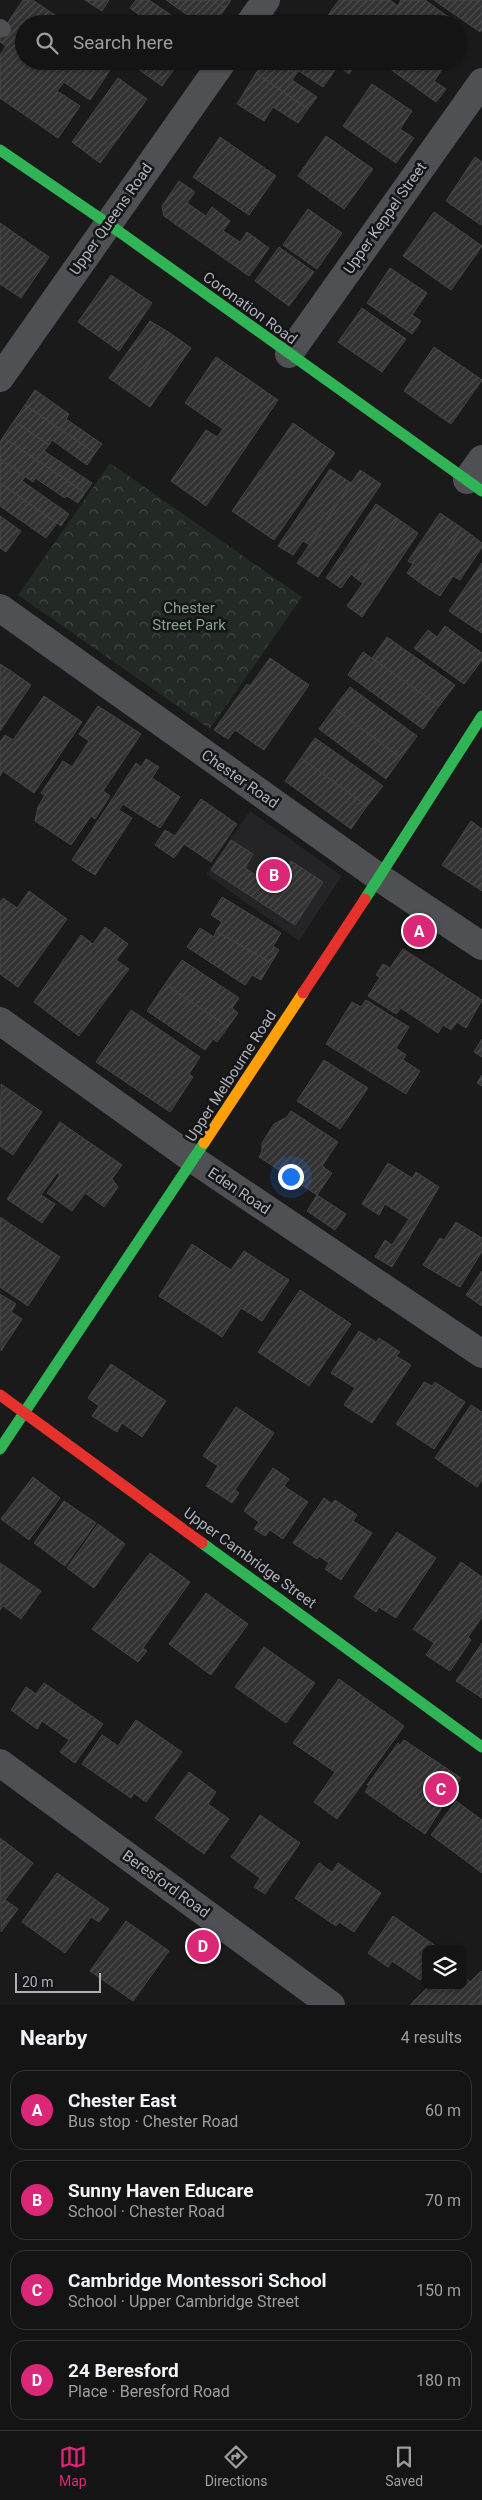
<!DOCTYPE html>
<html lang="en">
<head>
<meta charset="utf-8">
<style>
  body { margin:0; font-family:Roboto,sans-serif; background:#1d1d1d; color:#f1f3f6 }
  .controls { position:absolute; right:15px; bottom:15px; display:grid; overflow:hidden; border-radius:10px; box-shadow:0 1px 4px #0004 }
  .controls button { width:45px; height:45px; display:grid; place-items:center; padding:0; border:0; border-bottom:1px solid #333334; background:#141414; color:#f1f3f6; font:25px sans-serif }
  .scale { position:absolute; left:15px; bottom:12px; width:86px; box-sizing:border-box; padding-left:5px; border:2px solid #adb0ba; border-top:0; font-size:14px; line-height:18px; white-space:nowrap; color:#adb0ba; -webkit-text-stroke:4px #151416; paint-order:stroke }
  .you { position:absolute; left:290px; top:1176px; width:18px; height:18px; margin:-12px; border:4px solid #fff; border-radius:50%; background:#1a73e8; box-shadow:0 0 0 8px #1a73e833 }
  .badge { display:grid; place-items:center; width:32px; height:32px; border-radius:50%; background:#db2777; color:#fff; font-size:16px; font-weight:700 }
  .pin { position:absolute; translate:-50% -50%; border:2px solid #fff; box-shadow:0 1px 5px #0006 }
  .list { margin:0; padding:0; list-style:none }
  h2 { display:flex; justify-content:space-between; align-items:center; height:65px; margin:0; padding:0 20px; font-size:21px }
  h2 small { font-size:16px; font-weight:400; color:#9d9ea0 }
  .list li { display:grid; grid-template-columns:32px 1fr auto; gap:15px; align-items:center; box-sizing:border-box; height:80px; margin:0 10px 10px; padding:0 10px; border:1px solid #333334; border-radius:15px }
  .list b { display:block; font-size:19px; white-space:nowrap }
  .list p { margin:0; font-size:16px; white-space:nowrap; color:#9d9ea0 }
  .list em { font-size:16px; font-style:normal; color:#9d9ea0 }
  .icon { flex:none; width:28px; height:28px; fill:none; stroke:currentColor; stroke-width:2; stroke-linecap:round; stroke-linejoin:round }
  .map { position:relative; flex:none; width:482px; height:2005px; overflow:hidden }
  .search { position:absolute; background:#141414; box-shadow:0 1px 4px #0004; left:15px; right:15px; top:15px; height:55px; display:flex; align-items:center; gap:12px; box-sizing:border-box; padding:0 18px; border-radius:28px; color:#9d9ea0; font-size:19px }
  .sheet { height:425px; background:#141414 }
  nav { display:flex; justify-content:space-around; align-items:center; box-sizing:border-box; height:70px; border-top:1px solid #333334; background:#141414; font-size:14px; color:#9d9ea0 }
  nav a { display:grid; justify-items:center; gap:2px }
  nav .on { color:#db2777 }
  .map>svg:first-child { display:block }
  .built { fill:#242426 }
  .park { fill:url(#park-crowns) }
  .building { fill:url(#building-hatch); stroke:#434446 }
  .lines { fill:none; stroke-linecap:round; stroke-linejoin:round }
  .lane { stroke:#4f5053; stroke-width:16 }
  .street { stroke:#4f5053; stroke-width:28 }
  .fast { stroke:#30b455; stroke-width:11 }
  .slow { stroke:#ff9f0a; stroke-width:11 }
  .jam { stroke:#e5322d; stroke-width:11 }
  .labels { text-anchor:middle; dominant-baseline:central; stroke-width:5; stroke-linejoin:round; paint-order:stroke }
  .street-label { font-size:15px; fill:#adb0ba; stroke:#151416 }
  .park-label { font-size:15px; fill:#86a38a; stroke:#151416 }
</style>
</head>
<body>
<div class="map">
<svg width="482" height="2005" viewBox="0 0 482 2005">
  <defs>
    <pattern id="park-crowns" width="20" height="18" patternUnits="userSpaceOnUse" patternTransform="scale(1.25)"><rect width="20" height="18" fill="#232924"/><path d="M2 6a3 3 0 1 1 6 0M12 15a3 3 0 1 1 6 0" fill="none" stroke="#404642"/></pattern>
    <pattern id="building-hatch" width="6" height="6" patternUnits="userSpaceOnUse" patternTransform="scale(1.25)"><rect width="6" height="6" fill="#323233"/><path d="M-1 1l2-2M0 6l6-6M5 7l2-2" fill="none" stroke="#4d4d4e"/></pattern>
  </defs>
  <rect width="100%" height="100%" fill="#1a1a1a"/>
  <path class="built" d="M250 811 342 876 299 941 206 874Z"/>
  <path class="park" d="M110 463 302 597 210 729 18 595Z"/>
  <path class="building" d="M23 0H33L68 24H24V61H116L90 100 64 82 57 91 80 106 58 138 0 98V55L6 46 0 42V34Z
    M85 0H109L102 11Z
    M136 0H149L184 24H151L130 8Z
    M166 0H213L225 9 214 24H200Z
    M213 0H231L225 9Z
    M339 0H390L398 6 401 0H425L461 26 458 30V24H326L323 22Z
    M434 0H482V29L480 32Z
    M127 61H180L162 86Z
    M265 61H277L296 74 292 80 317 97 308 109 256 73Z
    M277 61H316L333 73 323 87 299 71 296 74Z
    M316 61H354L357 63 349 74 338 66 333 73Z
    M379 61H448L434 81 446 89 436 102Z
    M256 73 308 109 298 123 273 107 264 121 237 104Z
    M118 78 147 99 100 163 72 142Z
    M372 84 412 111 400 129 414 138 396 163 343 126Z
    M326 136 373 169 344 209 298 176Z
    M220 137 276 176 249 215 193 177Z
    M475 157 482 162 481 225 446 201Z
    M179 181 195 192 187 203 206 216 212 207 230 221 223 231 240 242 247 232 269 248 249 276 164 216 162 206Z
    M308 209 342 233 317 269 283 245Z
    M434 212 482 246 451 290 403 256Z
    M0 223 49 257 21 298 0 284Z
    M279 247 314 272 289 306 255 281Z
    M390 268 427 293 412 315 421 321 412 334 367 303Z
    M111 275 152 303 119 351 78 322Z
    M362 308 406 339 382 372 338 342Z
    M150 321 170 333 129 392 109 378Z
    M170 333 191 348 150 407 129 392Z
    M434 347 482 380 451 424 404 391Z
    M216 357 278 400 206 506 171 481 206 430 217 437 223 429 185 403Z
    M35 390 69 414 66 419 102 444 95 453 25 405Z
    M25 405 95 453 87 465 52 440 49 445 14 421Z
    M14 421 49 445 44 451 92 483 85 493 3 437Z
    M293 423 335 453 274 540 232 511Z
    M3 437 85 493 78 503 67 496 65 498 35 478 33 482 0 459V442Z
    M0 459 25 477 22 481 69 514 61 526 0 483Z
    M330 469 351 483 310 545 303 541 293 555 278 546Z
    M360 470 381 484 318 577 297 563Z
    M0 483 57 523 46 538 0 506Z
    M376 504 398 519 357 579 351 574 341 588 326 578Z
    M440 513 462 528 423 585 407 573 413 564 408 561Z
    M0 516 21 531 6 552 0 548Z
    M398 519 418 533 362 617 347 606 363 583 357 579Z
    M462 528 482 543V547L460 580 453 576 440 596 423 585Z
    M482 563V633L449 611Z
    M445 626 482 653V660L464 684 414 648 428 630 437 637Z
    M387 637 455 685 439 706 372 658Z
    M363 652 439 706 423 729 348 675Z
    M270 658 309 685 264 750 235 730 228 739 214 730 247 684 250 686Z
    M0 664 11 671 0 688Z
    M11 671 31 685 0 731V688Z
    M350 687 417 736 401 758 334 708Z
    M44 696 82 722 34 793 3 771 0 776V742L5 735 13 740Z
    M98 706 141 734 103 791 110 796 95 819 91 816 71 845 35 821 38 807 45 795 41 793 63 761 72 767 89 741 79 734Z
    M334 708 401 758 386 779 319 729Z
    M315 738 383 786 367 806 301 758Z
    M301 758 367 806 351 829 285 781Z
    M146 759 159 767 152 778 180 797 160 828 123 804 119 810 132 818 95 875 72 860 136 763 141 767Z
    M201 799 237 824 211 862 184 844 174 858 155 845 165 830 175 836Z
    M471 821 482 829V891L442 865Z
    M231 840 253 854 245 868 274 887 291 861 323 882 295 925 211 870Z
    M29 891 67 919 18 987 0 974V902L3 898 17 908Z
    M222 897 281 933 273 946 279 950 271 963 216 931 222 922 211 915Z
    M105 927 128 944 116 960 129 969 79 1036 34 1002 81 935 93 944Z
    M200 928 214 937 216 931 271 963 261 980 252 975 245 985 187 947Z
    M403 949 482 1000 466 1028 457 1022 451 1030 443 1025 438 1033 401 1008 396 1014 368 996 380 977 376 975 383 964 390 968Z
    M182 960 239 998 232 1008 238 1013 228 1027 165 984Z
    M165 984 228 1027 217 1042 213 1039 205 1050 147 1011Z
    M366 1000 409 1027 396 1048 406 1055 403 1060 420 1071 406 1094 326 1044 352 1002 361 1007Z
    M131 1010 200 1057 189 1074 193 1077 170 1112 96 1062Z
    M482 1039V1057L474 1052Z
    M324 1060 368 1088 340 1129 297 1101Z
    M482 1075V1086L477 1083Z
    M1 1084 42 1112 13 1155 0 1146Z
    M291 1111 338 1142 322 1166 332 1173 317 1195 259 1157 262 1151V1143L274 1124 287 1117Z
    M60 1122 122 1165 112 1179 118 1187 104 1207 85 1193 72 1211 47 1193 60 1175 57 1173 41 1195 55 1204 42 1223 7 1199Z
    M388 1163 412 1178 416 1172 439 1187 392 1267 375 1257 385 1240 392 1245 409 1219 385 1204 379 1215 362 1204Z
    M317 1195 346 1214 335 1230 307 1211Z
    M0 1217 60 1257 28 1306 0 1287Z
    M456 1222 482 1238V1251L460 1287 423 1265 440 1238 444 1240Z
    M192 1244 231 1270 244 1251 289 1280 262 1321 241 1308 222 1337 159 1296Z
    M482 1271V1306L466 1295Z
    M300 1290 351 1324 309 1386 258 1352Z
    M0 1294 16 1304 11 1312 22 1319 1 1351Z
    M359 1331 376 1342 379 1338 400 1352 396 1356 411 1365 372 1423 344 1405 355 1388 331 1373Z
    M111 1364 166 1401 142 1437 122 1423 117 1432 92 1416 99 1406 88 1398Z
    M424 1382 432 1386 435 1382 465 1402 434 1449 396 1424Z
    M471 1405 482 1412V1480L477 1487 435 1458Z
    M236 1407 274 1433 235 1490 239 1493 232 1503 206 1486 218 1466 203 1456Z
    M273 1468 289 1479 284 1486 308 1502 283 1539 270 1530 265 1536 254 1529 259 1522 244 1511Z
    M33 1477 60 1498 29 1540 1 1519Z
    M324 1498 332 1504 335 1500 357 1515 353 1521 372 1533 341 1580 325 1569 329 1563 319 1556 317 1559 293 1543Z
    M64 1501 96 1523 65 1566 34 1543Z
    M98 1524 125 1544 94 1588 67 1568Z
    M397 1532 436 1558 396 1618 379 1607 376 1612 354 1597Z
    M150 1553 190 1582 143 1648 147 1651 138 1662 92 1629Z
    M461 1562 482 1577V1617L468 1637 471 1640 450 1671 426 1655 434 1643 413 1629Z
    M0 1563 41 1591 21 1619 3 1606 0 1610Z
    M206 1593 248 1624 211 1675 169 1644Z
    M482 1643V1698L456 1681Z
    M264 1647 315 1683 286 1723 235 1687Z
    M339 1679 404 1726 337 1819 314 1802 335 1772 293 1743Z
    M44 1683 103 1724 75 1763 60 1752 69 1740 42 1721 37 1729 11 1710 26 1687 36 1694Z
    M136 1720 182 1752 146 1802 134 1793 131 1798 82 1764 102 1735 118 1746Z
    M404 1740 461 1778 425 1834 365 1792 369 1786 367 1785 398 1743 400 1745Z
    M189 1772 216 1792 208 1804 229 1819 204 1854 155 1818Z
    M456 1801 482 1820V1873L431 1835Z
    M260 1815 300 1843 265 1894 254 1887 260 1878 231 1857Z
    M0 1838 33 1863 5 1900 18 1909 1 1932Z
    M319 1863 332 1872 338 1863 381 1893 354 1932 339 1922 336 1926 295 1898Z
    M57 1873 109 1909 99 1922 91 1917 65 1953 22 1922Z
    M393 1916 440 1949H426V1972L420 1980 392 1961 388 1967 368 1953Z
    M126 1921 169 1951 133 2001 90 1971Z
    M481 1971 482 2005H410L429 1986H463L465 1976 470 1982Z"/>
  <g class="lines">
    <path class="lane" d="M0 27 3 29"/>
    <path class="street" d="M249 24 266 0
      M289 354 482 82
      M0 378 223 61
      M467 480 482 459
      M0 608 380 878 482 946
      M0 1021 194 1160 482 1354
      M0 1763 331 2005"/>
    <path class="fast" d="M0 150 107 223 482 491
      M365 899 482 716
      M0 1449 204 1143
      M202 1543 482 1747"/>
    <path class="slow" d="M204 1143 303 993"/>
    <path class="jam" d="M303 993 365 899
      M0 1395 202 1543"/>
  </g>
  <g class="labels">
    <g class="street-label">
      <text transform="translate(385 218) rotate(-55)">Upper Keppel Street</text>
      <text transform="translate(111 219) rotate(-55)">Upper Queens Road</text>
      <text transform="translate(250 308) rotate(36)">Coronation Road</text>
      <text transform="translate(240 779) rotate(35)">Chester Road</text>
      <text transform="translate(231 1076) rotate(-57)">Upper Melbourne Road</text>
      <text transform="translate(239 1191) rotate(34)">Eden Road</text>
      <text transform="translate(250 1558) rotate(36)">Upper Cambridge Street</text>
      <text transform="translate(166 1884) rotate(36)">Beresford Road</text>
    </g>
    <g class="park-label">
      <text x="189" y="608">Chester<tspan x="189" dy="17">Street Park</tspan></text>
    </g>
  </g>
</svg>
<div class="controls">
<button><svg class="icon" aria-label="layers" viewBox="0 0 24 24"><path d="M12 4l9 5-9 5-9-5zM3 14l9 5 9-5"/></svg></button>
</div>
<div class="scale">20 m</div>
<div class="you"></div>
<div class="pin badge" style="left:419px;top:931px">A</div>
<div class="pin badge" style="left:274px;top:875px">B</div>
<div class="pin badge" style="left:441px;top:1789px">C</div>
<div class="pin badge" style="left:203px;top:1946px">D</div>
<div class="search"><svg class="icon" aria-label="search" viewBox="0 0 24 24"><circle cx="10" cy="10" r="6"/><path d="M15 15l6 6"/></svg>Search here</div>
</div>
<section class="sheet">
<h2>Nearby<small>4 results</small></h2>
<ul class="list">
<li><span class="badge">A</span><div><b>Chester East</b><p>Bus stop · Chester Road</p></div><em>60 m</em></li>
<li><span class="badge">B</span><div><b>Sunny Haven Educare</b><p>School · Chester Road</p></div><em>70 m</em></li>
<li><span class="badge">C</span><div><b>Cambridge Montessori School</b><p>School · Upper Cambridge Street</p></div><em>150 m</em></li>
<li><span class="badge">D</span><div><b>24 Beresford</b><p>Place · Beresford Road</p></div><em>180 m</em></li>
</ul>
</section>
<nav>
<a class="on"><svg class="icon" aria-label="map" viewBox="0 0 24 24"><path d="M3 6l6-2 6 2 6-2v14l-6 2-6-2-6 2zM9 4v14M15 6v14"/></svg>Map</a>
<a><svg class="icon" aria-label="directions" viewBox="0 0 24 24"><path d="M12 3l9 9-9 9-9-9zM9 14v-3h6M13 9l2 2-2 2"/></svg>Directions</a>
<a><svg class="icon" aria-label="saved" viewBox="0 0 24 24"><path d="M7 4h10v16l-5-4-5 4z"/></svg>Saved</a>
</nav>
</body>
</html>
